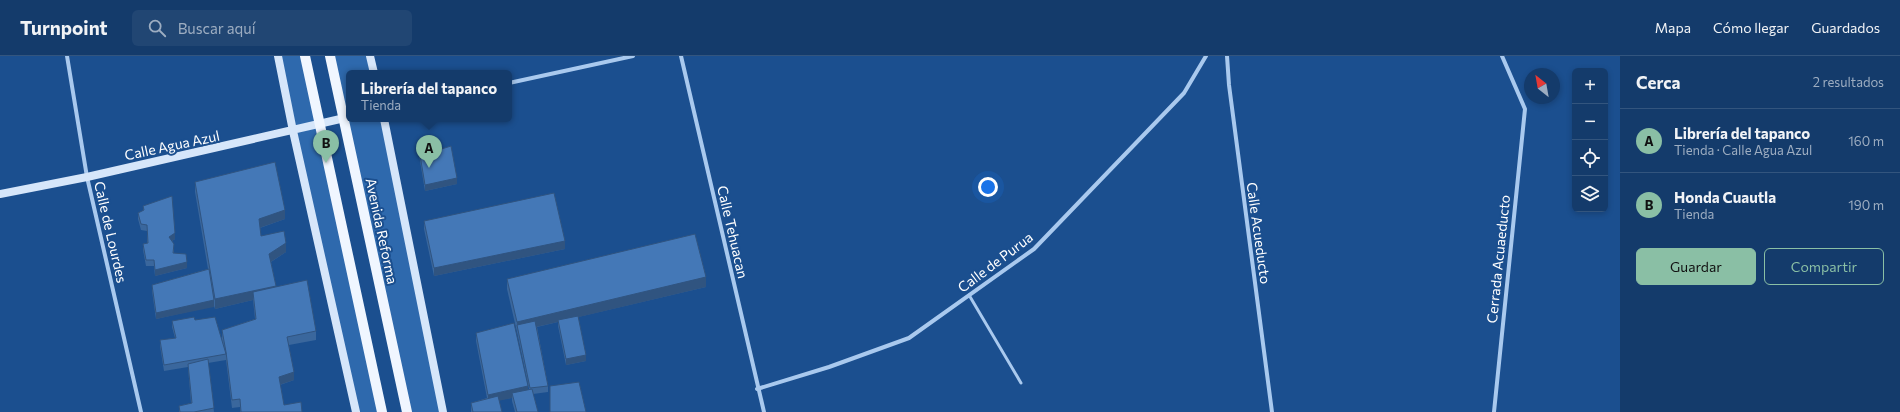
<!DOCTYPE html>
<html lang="es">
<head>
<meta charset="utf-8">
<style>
  body { margin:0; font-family:Commissioner,sans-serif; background:#214673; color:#f1f3f6 }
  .controls { position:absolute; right:12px; top:12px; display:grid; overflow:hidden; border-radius:6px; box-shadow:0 2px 6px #0003 }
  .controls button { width:36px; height:36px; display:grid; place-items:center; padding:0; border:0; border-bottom:1px solid #33557e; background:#143b6b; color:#f1f3f6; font:20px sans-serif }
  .compass { position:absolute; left:1524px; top:12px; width:36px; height:36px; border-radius:50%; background:#143b6b; box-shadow:0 2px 6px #0003; rotate:329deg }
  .you { position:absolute; left:988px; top:131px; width:14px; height:14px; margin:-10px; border:3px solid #fff; border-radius:50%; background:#1a73e8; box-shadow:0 0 0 6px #1a73e833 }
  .badge { display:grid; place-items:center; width:26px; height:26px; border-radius:50%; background:#8abfa5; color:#111; font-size:13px; font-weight:700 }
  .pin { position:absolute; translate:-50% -33px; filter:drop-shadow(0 1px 2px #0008) }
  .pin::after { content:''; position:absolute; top:21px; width:14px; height:12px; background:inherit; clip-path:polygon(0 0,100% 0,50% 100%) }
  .popup { position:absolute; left:346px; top:14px; width:166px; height:52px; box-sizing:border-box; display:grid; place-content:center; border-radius:6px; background:#143b6b; filter:drop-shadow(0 1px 3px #0005); font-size:13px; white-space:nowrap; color:#9dadc1 }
  .popup b { font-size:15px; color:#f1f3f6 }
  .popup::after { content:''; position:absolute; left:50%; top:100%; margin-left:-8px; border:8px solid transparent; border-top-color:#143b6b }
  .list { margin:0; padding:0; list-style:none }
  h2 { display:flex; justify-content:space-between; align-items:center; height:52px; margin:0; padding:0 16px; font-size:17px }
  h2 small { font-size:13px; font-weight:400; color:#9dadc1 }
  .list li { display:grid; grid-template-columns:26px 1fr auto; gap:12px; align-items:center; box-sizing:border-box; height:64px; padding:0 16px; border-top:1px solid #33557e }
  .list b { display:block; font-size:15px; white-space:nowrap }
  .list p { margin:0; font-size:13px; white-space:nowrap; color:#9dadc1 }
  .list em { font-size:13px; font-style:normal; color:#9dadc1 }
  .actions { display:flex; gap:8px; padding:12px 16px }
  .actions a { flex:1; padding:9px 0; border:1px solid #8abfa5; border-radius:6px; text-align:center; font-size:14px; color:#8abfa5 }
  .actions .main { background:#8abfa5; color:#111 }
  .icon { flex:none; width:22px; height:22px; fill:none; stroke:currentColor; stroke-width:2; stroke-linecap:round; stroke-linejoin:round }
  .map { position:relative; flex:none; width:1620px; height:356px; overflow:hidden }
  header { display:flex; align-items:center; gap:24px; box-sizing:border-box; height:56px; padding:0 20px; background:#143b6b; border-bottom:1px solid #33557e }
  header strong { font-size:19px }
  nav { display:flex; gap:22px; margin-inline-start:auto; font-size:14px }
  .search { width:280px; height:36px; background:#214673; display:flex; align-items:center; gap:10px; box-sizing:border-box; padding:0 14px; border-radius:6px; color:#9dadc1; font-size:15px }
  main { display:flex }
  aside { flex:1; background:#143b6b }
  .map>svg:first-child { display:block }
  .green { fill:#2e69ad }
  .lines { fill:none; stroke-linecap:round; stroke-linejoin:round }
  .lane { stroke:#a9c9ee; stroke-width:3 }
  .street { stroke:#a9c9ee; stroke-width:4 }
  .secondary { stroke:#d6e6fa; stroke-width:8 }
  .primary { stroke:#f0f6ff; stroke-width:10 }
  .wall { fill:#3a679d }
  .shaded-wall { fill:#305480 }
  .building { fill:#4478b7; stroke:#305480 }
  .labels { text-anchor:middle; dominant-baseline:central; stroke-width:4; stroke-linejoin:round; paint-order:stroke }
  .street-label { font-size:14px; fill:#fff; stroke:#1b4f8f }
</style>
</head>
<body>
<header>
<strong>Turnpoint</strong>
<div class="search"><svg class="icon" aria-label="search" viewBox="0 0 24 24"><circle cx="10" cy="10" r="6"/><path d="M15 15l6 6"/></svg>Buscar aquí</div>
<nav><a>Mapa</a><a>Cómo llegar</a><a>Guardados</a></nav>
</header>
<main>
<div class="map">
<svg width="1620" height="356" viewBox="0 0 1620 356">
  <rect width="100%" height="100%" fill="#1b4f8f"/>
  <path class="green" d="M278 0H305L382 356H356Z
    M330 0H370L374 17H349V63H384L443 356H407Z"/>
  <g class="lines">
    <path class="lane" d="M969 239 1021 327"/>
    <path class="street" d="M67 0 87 121 141 356
      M681 0 764 356
      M1227 0 1229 29 1272 356
      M509 27 633 0
      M757 333 829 311 909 282 1034 193 1184 37 1206 0
      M1494 356 1525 53 1502 0"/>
    <path class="secondary" d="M278 0 293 75 356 356
      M370 0 374 17
      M384 63 443 356
      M0 138 87 121 349 61"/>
    <path class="primary" d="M305 0 382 356
      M330 0 407 356"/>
  </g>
  <path class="wall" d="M419 93 433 96 457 128 425 135 419 99Z
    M195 126 285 163 260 172 261 180 286 196 271 206 276 231 316 275V284L289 289 294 324 280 329 284 349 302 356H240V351L232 352 226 304 208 307 214 356H179V350L191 347 188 311 164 315 160 290V284L175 282 172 271V265L195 264 222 282V274L255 263 253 244 215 253 214 250 156 263 152 235V229L208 213 195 136Z
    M143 150 175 183 172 185 174 194V197L187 212 155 220 154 210H146L143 194V188L147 187V175L141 174 138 163V157L143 155Z
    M424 165 565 193 434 220 424 173Z
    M507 223 706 231 578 261 586 305 566 309 558 270V266L537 271 548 330V336L533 338 538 356H515L512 345V342L499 344 502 356H471V347L487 342 476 285V277L528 334 529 333 517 276 507 233Z"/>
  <path class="shaded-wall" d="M457 122V128L425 135V129Z
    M285 154V163L259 172V163Z
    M175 177V183L169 187V181Z
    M565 185V193L434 220V212Z
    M286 187V196L269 207V198Z
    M187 206V212L155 220V214Z
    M706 221V231L558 266V264V266L518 275 517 266Z
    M276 230V239L253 236V244L215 253V243Z
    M214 244V251L156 263V257Z
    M586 299V305L566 309V303Z
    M294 316V324L279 329V321Z
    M528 330V338L512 337V342L488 347V339Z"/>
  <path class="building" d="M433 90 432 96 451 90 457 122 425 129 419 93Z
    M275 106 285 154 259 163 261 180 284 175 286 187 269 198 276 230 215 243 195 126Z
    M554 137 565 185 434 212 424 165Z
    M172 140 175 177 169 181 174 188 173 197 186 198 187 206 155 214 154 204H146L143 188 148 187 147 169 141 168 138 157 144 154 143 150Z
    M695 178 706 221 517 266 507 223Z
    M209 213 214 244 156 257 152 229Z
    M307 224 316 275 287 281 294 316 279 321 284 349 301 346 302 356H241L240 343 232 344 226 296 222 274 256 263 253 236Z
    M578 260 586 299 566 303 558 264Z
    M194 261 195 264 215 261 226 298 164 309 160 284 176 282 172 265Z
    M535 265 548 330 530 332 517 269Z
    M514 267 528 330 488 339 476 277Z
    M208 303 214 352 194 356H180L179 350 192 347 188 308Z
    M579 326 586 356H550V330Z
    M532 333 538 356H517L512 337Z
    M498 340 502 356H473L471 347Z"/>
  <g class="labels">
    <g class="street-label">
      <text transform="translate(172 89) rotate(-12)">Calle Agua Azul</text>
      <text transform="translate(382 175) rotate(78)">Avenida Reforma</text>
      <text transform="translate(111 176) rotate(77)">Calle de Lourdes</text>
      <text transform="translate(733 176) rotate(77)">Calle Tehuacan</text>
      <text transform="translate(1259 177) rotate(82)">Calle Acueducto</text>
      <text transform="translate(1498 203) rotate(-84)">Cerrada Acuaeducto</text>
      <text transform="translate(995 206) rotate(-37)">Calle de Purua</text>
    </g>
  </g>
</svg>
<div class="controls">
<button>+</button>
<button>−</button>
<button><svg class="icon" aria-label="locate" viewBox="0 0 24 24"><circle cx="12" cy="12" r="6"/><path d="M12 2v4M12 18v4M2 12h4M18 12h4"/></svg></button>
<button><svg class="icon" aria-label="layers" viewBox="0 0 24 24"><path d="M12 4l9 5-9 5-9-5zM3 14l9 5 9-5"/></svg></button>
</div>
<svg class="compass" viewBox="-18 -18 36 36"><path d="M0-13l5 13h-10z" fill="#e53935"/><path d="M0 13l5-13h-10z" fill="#9dadc1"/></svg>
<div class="you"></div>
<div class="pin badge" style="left:429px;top:112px">A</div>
<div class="popup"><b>Librería del tapanco</b>Tienda</div>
<div class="pin badge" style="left:326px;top:107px">B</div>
</div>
<aside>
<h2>Cerca<small>2 resultados</small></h2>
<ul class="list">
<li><span class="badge">A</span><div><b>Librería del tapanco</b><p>Tienda · Calle Agua Azul</p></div><em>160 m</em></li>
<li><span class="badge">B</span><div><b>Honda Cuautla</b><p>Tienda</p></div><em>190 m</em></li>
</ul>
<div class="actions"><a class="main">Guardar</a><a>Compartir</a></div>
</aside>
</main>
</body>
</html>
